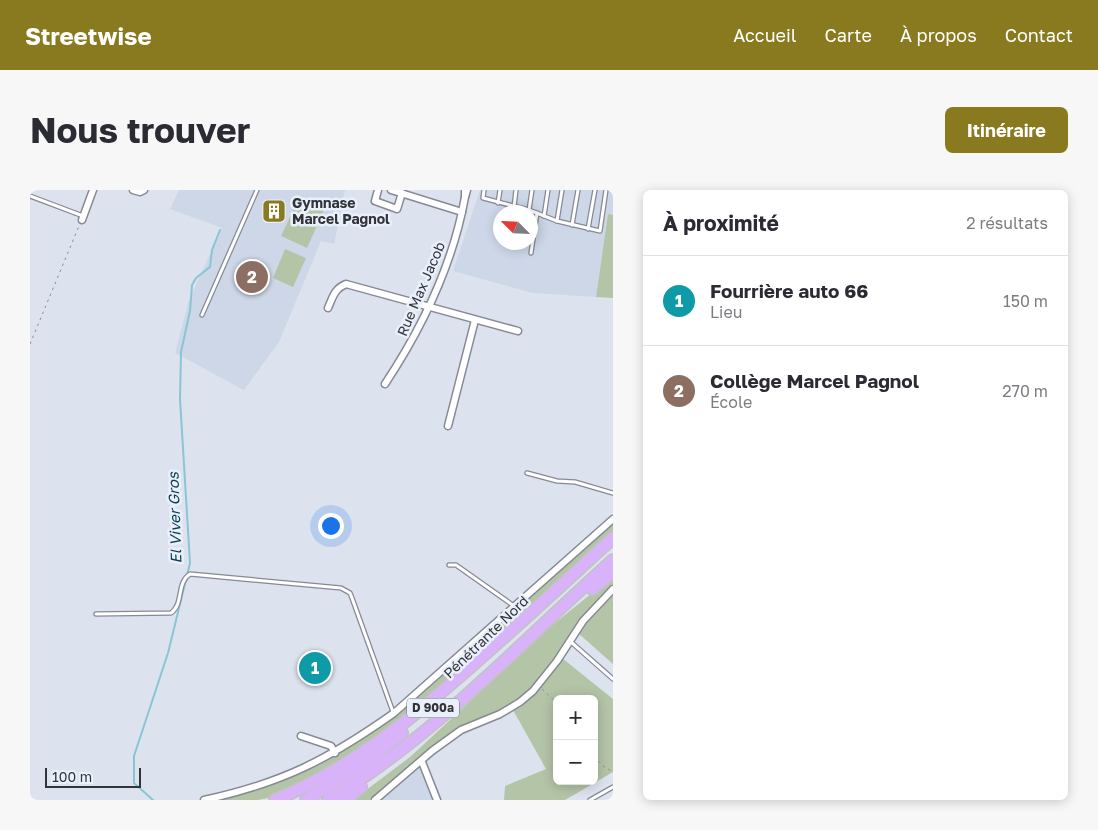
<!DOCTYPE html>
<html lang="fr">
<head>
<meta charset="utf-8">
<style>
  body { margin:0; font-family:"Golos Text",sans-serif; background:#f7f7f7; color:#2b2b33 }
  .controls { position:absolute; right:15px; bottom:15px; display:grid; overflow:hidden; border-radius:8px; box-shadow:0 2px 12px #0003 }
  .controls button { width:45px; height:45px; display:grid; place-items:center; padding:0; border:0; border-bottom:1px solid #e1e1e2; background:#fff; color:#2b2b33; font:25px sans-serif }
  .compass { position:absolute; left:463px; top:15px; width:45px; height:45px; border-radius:50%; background:#fff; box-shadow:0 2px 12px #0003; rotate:294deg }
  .scale { position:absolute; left:15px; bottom:12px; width:96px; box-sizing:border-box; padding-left:5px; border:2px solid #313438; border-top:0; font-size:14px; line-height:18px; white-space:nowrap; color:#313438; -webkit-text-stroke:4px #eaf0fb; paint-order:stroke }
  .you { position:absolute; left:300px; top:335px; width:18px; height:18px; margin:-12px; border:4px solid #fff; border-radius:50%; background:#1a73e8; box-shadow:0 0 0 8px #1a73e833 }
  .badge { display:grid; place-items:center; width:32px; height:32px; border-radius:50%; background:#897a20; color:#fff; font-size:16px; font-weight:700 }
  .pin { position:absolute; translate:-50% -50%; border:2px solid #fff; box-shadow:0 1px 5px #0006 }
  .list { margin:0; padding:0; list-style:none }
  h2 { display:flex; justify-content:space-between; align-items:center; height:65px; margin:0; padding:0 20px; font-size:21px }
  h2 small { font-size:16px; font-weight:400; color:#7c7c81 }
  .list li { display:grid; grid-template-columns:32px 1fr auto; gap:15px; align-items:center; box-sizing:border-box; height:90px; padding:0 20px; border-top:1px solid #e1e1e2 }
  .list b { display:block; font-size:19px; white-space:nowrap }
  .list p { margin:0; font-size:16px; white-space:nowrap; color:#7c7c81 }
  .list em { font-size:16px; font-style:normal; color:#7c7c81 }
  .map { position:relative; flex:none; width:583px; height:610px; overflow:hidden; border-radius:8px }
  header { display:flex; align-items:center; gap:30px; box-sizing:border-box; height:70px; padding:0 25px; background:#897a20; color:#fff }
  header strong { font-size:24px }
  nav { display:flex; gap:28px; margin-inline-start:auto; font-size:18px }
  .intro { display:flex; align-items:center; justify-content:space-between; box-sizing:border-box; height:120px; padding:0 30px }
  h1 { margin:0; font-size:35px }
  .button { padding:12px 22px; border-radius:8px; background:#897a20; color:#fff; font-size:18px; font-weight:700 }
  main { display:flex; gap:30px; padding:0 30px }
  aside { flex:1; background:#fff; border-radius:8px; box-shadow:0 2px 12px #0003 }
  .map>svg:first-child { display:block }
  .built { fill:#cdd7e8; fill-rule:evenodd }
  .green { fill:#b4c4a7; fill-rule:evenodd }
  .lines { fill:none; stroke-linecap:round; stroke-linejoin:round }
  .stream { stroke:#89c5d4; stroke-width:2 }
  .lane-casing { stroke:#858a94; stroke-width:5.5 }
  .street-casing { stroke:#858a94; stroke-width:9 }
  .highway-casing { stroke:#c1c2c3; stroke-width:14 }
  .path { stroke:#8b8f97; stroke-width:1; stroke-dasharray:2.5 4; stroke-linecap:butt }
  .lane { stroke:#fff; stroke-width:3 }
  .street { stroke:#fff; stroke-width:6 }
  .highway { stroke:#d9b3fa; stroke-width:11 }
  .labels { text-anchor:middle; stroke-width:5; stroke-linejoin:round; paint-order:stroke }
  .shield { fill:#eaf0fb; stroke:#686c72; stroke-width:1 }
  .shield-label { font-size:12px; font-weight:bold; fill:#313438 }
  .poi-label { font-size:14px; font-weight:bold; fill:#313438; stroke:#eaf0fb; text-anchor:start }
  .street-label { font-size:14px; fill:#313438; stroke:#eaf0fb }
  .water-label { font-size:15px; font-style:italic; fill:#063f4b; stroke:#eaf0fb }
</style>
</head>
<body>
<header>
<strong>Streetwise</strong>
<nav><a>Accueil</a><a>Carte</a><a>À propos</a><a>Contact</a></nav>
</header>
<div class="intro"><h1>Nous trouver</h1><a class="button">Itinéraire</a></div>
<main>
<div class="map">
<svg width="583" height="610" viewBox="0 0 583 610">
  <rect width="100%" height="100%" fill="#dde3ee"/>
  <!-- built -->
  <g class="built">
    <path d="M149 0H315L304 54 291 51 249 152 214 200 145 163 159 110 192 38 140 19Z"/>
    <path d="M450 0H583V25H578L566 107 503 103 423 81ZM470 22H500V52H470Z"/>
    <path d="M389 578 404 610H349Z"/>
  </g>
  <!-- green -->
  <g class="green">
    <path d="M270 6 295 18 277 58 251 46Z"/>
    <path d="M578 24 583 25V108L566 107Z"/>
    <path d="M255 59 276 68 263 97 243 88Z"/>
    <path d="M583 334V342L383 522 322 564 269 595 238 608 228 610H193C310 582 375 520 461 442 501 405 542 370 583 334Z"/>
    <path d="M583 386V395L551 430 525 469 501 499 489 510 469 521 429 538 340 610H323L380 567 520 437Z"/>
    <path d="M583 403V474L548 443Z"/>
    <path d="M532 468 583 509V582L535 610H474L475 596 516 579 483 520ZM527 509H564V591H527Z"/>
  </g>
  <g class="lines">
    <!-- stream -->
    <path class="stream" d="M123 610 104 593V566L138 463 160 373 150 209 151 162 160 121 162 95 166 88 180 77 182 60 190 40"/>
    <!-- lane casing -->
    <g class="lane-casing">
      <g id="lane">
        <path d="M454 0 453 8 499 20 527 31 570 41 576 0"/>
        <path d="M0 6 53 26"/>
        <path d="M468 13 470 0"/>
        <path d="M484 17 486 0"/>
        <path d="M499 20 502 0"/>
        <path d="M514 26 518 0"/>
        <path d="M527 31 532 0"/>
        <path d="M542 35 548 0"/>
        <path d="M558 39 565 0"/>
        <path d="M501 63 507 23"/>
        <path d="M172 125 227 0"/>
        <path d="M497 283 527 291 545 292 583 303"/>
        <path d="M419 375H426L484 416"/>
        <path d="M66 424 141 423C154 414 146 393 160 384L311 398 320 403 322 408 363 522"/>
        <path d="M541 452 583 489"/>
        <path d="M560 610 583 597"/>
      </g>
    </g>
    <!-- street casing -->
    <g class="street-casing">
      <g id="street">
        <path d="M103 0 110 2 114 0"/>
        <path d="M348 0 345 11 367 19 372 3"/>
        <path d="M361 0 432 22"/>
        <path d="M435 0V7L437 0"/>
        <path d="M52 30 63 0"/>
        <path d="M298 118C303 107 304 99 316 94L488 141"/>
        <path d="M355 194C392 138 423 74 435 7"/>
        <path d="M418 236 445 130"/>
        <path d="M271 546 301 556 305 563"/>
        <path d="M392 572 407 610"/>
        <path d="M174 610C253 593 299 569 364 523L583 329"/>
        <path d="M345 610 402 561 431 540 470 524 490 512 503 501 527 471 553 431 583 399"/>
      </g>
    </g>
    <!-- highway casing -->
    <g class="highway-casing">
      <g id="highway">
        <path d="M562 399 583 382"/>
        <path d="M245 610C321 579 384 527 445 473 492 432 537 390 583 348"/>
        <path d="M276 610 334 574 372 543"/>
        <path d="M298 610C405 546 491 452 583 370"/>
        <path d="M315 610 331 597"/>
      </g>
    </g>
    <!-- path -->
    <g class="path">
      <path d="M0 154 49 36"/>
      <path d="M512 499 527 513"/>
      <path d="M564 566 573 576 583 582"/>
    </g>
    <!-- lane -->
    <use href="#lane" class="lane"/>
    <!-- street -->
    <use href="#street" class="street"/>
    <!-- highway -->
    <use href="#highway" class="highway"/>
  </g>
  <!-- icons -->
  <defs>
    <g id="building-square" transform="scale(1.25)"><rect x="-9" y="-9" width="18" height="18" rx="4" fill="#897a20" stroke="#eaf0fb"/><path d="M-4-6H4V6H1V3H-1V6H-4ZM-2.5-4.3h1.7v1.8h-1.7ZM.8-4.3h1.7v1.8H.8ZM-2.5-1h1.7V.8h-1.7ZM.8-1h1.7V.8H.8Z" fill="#fff"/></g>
  </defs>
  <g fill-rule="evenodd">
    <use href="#building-square" x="244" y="21"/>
  </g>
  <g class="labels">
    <!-- shield labels -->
    <rect class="shield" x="377" y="508.5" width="52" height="19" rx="4"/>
    <g class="shield-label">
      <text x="403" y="522">D 900a</text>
    </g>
    <!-- poi labels -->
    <g class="poi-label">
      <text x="262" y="18">Gymnase<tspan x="262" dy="16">Marcel Pagnol</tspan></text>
    </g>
    <!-- street labels -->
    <g class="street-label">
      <text transform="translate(391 99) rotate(-67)" y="5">Rue Max Jacob</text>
      <text transform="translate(456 447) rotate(-44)" y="5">Pénétrante Nord</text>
    </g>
    <!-- water labels -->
    <g class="water-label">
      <text transform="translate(145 328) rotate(-92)" y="5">El Viver Gros</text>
    </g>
  </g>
</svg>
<div class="controls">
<button>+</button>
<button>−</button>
</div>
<svg class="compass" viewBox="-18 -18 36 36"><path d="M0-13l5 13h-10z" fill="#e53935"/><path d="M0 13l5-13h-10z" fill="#7c7c81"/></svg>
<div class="scale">100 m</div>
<div class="you"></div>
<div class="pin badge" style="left:285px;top:478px;background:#0f9aa8">1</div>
<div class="pin badge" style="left:222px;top:87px;background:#8d6e63">2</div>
</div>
<aside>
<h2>À proximité<small>2 résultats</small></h2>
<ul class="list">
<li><span class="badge" style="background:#0f9aa8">1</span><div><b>Fourrière auto 66</b><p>Lieu</p></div><em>150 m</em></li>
<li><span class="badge" style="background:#8d6e63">2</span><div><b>Collège Marcel Pagnol</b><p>École</p></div><em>270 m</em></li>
</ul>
</aside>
</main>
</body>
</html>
